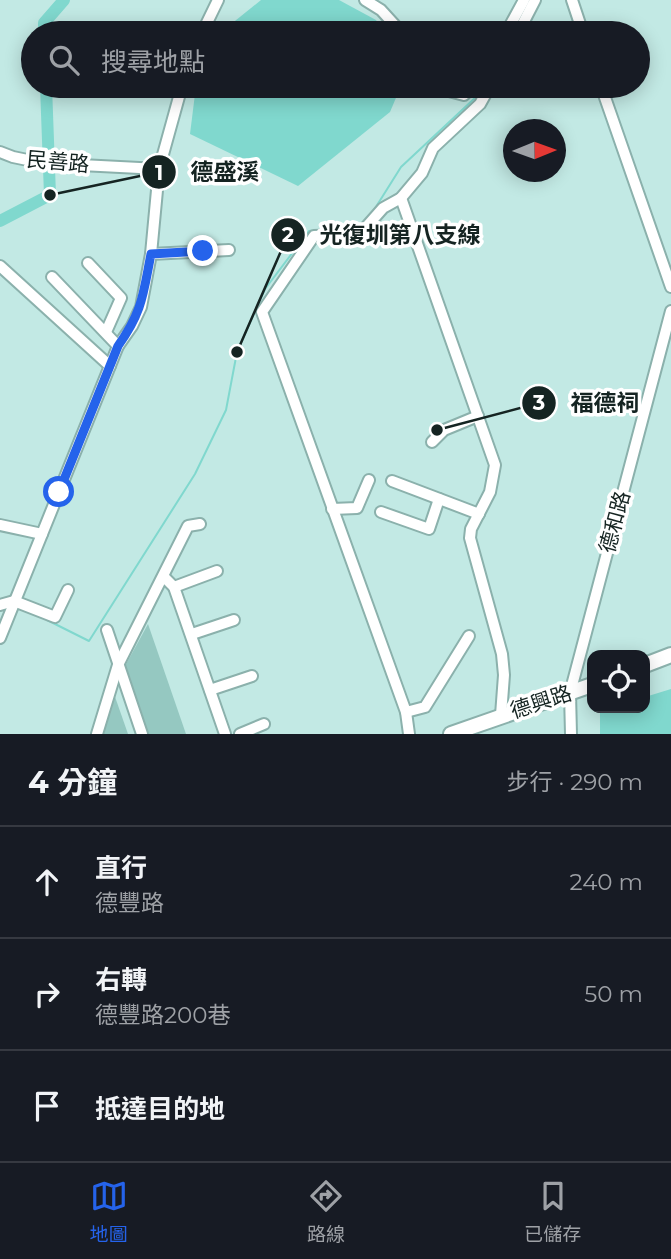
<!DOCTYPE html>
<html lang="zh-TW">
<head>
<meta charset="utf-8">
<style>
  body { margin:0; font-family:Montserrat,"Noto Sans TC",sans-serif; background:#242831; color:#f1f3f6 }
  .controls { position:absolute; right:21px; bottom:21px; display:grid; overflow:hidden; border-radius:14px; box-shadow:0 4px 18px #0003 }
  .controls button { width:63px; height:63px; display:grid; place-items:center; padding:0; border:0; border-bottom:2px solid #363941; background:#171b24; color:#f1f3f6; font:35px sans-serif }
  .compass { position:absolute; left:503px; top:119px; width:63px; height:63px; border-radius:50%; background:#171b24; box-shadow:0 4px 18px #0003; rotate:89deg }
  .stop { position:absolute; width:21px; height:21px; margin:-16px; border:5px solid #2563eb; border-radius:50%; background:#fff }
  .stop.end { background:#2563eb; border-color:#fff; box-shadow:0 2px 7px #0008 }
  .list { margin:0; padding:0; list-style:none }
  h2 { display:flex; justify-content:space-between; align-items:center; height:91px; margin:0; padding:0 28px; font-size:30px }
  h2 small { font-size:23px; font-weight:400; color:#9ea1a6 }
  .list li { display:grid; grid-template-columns:46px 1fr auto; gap:21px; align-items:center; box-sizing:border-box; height:112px; padding:0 28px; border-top:2px solid #363941 }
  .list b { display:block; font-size:26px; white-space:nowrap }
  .list p { margin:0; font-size:23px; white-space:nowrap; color:#9ea1a6 }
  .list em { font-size:23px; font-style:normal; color:#9ea1a6 }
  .icon { flex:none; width:38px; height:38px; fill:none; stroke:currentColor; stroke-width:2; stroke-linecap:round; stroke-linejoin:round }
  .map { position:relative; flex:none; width:671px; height:734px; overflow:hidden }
  .search { position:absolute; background:#171b24; box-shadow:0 4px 18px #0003; left:21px; right:21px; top:21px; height:77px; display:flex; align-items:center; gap:18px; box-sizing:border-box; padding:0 24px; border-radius:38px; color:#9ea1a6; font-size:26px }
  .sheet { height:427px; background:#171b24 }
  nav { display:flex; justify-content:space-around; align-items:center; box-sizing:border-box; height:98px; border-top:2px solid #363941; background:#171b24; font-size:19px; color:#9ea1a6 }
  nav a { display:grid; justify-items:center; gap:4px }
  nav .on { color:#2563eb }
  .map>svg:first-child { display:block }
  .green { fill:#95c8c1 }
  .water { fill:#80d8ce }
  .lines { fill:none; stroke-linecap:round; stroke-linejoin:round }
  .stream { stroke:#80d8ce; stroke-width:2 }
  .river { stroke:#80d8ce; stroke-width:12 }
  .minor-casing { stroke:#8bb1ac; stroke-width:14 }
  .major-casing { stroke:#8bb1ac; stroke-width:18 }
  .minor { stroke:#fff; stroke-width:10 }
  .major { stroke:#fff; stroke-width:14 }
  .route { stroke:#2563eb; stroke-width:9 }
  .labels { text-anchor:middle; stroke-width:7; stroke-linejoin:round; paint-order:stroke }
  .street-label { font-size:21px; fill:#152422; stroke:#fff }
  .leader { fill:none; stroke:#152422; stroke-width:2.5 }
  .callout-dot { fill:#152422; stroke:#fff; stroke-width:2.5 }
  .mark-label { font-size:21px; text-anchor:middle; font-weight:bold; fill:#fff }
  .callout-label { font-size:23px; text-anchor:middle; font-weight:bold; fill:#152422; stroke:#fff; stroke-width:7; stroke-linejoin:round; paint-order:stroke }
</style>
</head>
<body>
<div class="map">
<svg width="671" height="734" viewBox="0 0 671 734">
  <rect width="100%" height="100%" fill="#c2e9e4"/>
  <!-- green -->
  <g class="green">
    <path d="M148 624 186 734H146L124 668Z"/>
    <path d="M113 691 128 734H100Z"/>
  </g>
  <!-- water -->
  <g class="water">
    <path d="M261 0H339L376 20 386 33H220Z"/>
    <path d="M199 86H401L390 112 298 186 190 134 195 94Z"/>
    <path d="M671 689V734H600V710L609 708H645V697Z"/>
  </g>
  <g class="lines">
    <!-- stream -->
    <g class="stream">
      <path d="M374 210 401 167 476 97 483 86"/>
      <path d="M47 620 89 641 195 474 226 410 237 352 265 289 309 231 360 226"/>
    </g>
    <!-- river -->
    <g class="river">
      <path d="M44 33V23L64 0"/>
      <path d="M0 221 50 195 46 86"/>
    </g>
    <!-- minor casing -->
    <g class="minor-casing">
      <g id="minor">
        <path d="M365 0 381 10 402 33"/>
        <path d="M572 0 583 33"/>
        <path d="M202 33 218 0"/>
        <path d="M506 33 524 0"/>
        <path d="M518 33 535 0"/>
        <path d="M430 86 464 95 472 86"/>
        <path d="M601 86 671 287"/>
        <path d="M0 152 13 157 42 163 159 169"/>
        <path d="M401 198 495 465 490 492 471 529 470 538 502 654 504 675 501 715"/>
        <path d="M151 254 229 250"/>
        <path d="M88 263 121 298 106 332"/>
        <path d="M0 266 110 366"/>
        <path d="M52 277 118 346"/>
        <path d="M432 442 444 430 478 416"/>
        <path d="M392 481 479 514"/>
        <path d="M332 509 357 508 369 480"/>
        <path d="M381 512 429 529 439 499"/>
        <path d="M0 525 42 534"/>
        <path d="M164 577 174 587 225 734"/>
        <path d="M174 587 217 571"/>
        <path d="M0 605 14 601 55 617 68 590"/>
        <path d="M107 630 142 734"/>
        <path d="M192 634 234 620"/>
        <path d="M0 638 118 346 132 326 141 307 151 254 159 169 182 86"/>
        <path d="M210 690 252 676"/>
        <path d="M406 712 425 707 469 636"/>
        <path d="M97 734 118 665 188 526 200 524"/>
        <path d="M240 734 264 724"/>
        <path d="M409 734 406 712 262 312 314 236 360 234 383 208 401 198 422 173 433 148 480 104 490 86"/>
        <path d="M571 734 570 693 671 311"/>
      </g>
    </g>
    <!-- major casing -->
    <g class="major-casing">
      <g id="major">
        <path d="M645 665 671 655"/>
        <path d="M451 734 592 685"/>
      </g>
    </g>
    <!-- minor -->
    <use href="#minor" class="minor"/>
    <!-- major -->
    <use href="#major" class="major"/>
  </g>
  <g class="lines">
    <!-- route -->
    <path class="route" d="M59 492 118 346C143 311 143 294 151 254L203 251"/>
  </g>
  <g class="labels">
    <!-- street labels -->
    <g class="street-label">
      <text transform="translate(58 162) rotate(5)" y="7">民善路</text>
      <text transform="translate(615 522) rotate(-75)" y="7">德和路</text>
      <text transform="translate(541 702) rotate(-18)" y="7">德興路</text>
    </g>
  </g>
  <!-- callouts -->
  <path class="leader" d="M50 195L159 172M237 352L288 235M437 430L539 403"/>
  <g class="callout-dot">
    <circle cx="50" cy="195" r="7"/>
    <circle cx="237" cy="352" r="7"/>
    <circle cx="437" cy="430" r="7"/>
    <circle cx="159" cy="172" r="18"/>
    <circle cx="288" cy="235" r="18"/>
    <circle cx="539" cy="403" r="18"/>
  </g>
  <g class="mark-label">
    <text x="159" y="180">1</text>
    <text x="288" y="242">2</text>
    <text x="539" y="410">3</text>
  </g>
  <g class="callout-label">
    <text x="225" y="180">德盛溪</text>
    <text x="400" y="243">光復圳第八支線</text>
    <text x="605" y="411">福德祠</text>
  </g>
</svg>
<div class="controls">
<button><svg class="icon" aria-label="locate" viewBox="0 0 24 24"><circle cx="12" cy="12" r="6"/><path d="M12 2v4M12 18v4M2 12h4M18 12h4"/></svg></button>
</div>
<svg class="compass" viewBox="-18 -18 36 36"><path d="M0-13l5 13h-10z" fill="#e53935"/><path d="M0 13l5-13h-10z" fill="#9ea1a6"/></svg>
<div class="stop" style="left:59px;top:492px"></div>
<div class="stop end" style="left:203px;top:251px"></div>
<div class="search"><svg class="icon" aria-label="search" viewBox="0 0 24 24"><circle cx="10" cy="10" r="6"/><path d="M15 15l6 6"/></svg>搜尋地點</div>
</div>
<section class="sheet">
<h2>4 分鐘<small>步行 · 290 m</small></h2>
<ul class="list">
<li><svg class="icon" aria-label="ahead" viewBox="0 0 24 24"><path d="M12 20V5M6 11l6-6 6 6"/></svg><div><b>直行</b><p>德豐路</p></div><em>240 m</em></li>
<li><svg class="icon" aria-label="right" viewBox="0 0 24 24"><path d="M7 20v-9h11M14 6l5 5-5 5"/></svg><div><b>右轉</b><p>德豐路200巷</p></div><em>50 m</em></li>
<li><svg class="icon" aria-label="arrive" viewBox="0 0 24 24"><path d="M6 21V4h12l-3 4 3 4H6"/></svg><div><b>抵達目的地</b></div></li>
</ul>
</section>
<nav>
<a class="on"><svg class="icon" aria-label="map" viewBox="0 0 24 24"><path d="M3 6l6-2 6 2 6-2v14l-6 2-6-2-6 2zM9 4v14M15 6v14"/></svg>地圖</a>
<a><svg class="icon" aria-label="directions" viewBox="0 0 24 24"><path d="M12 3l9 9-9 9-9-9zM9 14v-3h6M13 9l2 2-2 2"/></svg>路線</a>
<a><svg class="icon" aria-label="saved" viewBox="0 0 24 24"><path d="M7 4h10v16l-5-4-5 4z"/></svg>已儲存</a>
</nav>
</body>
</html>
